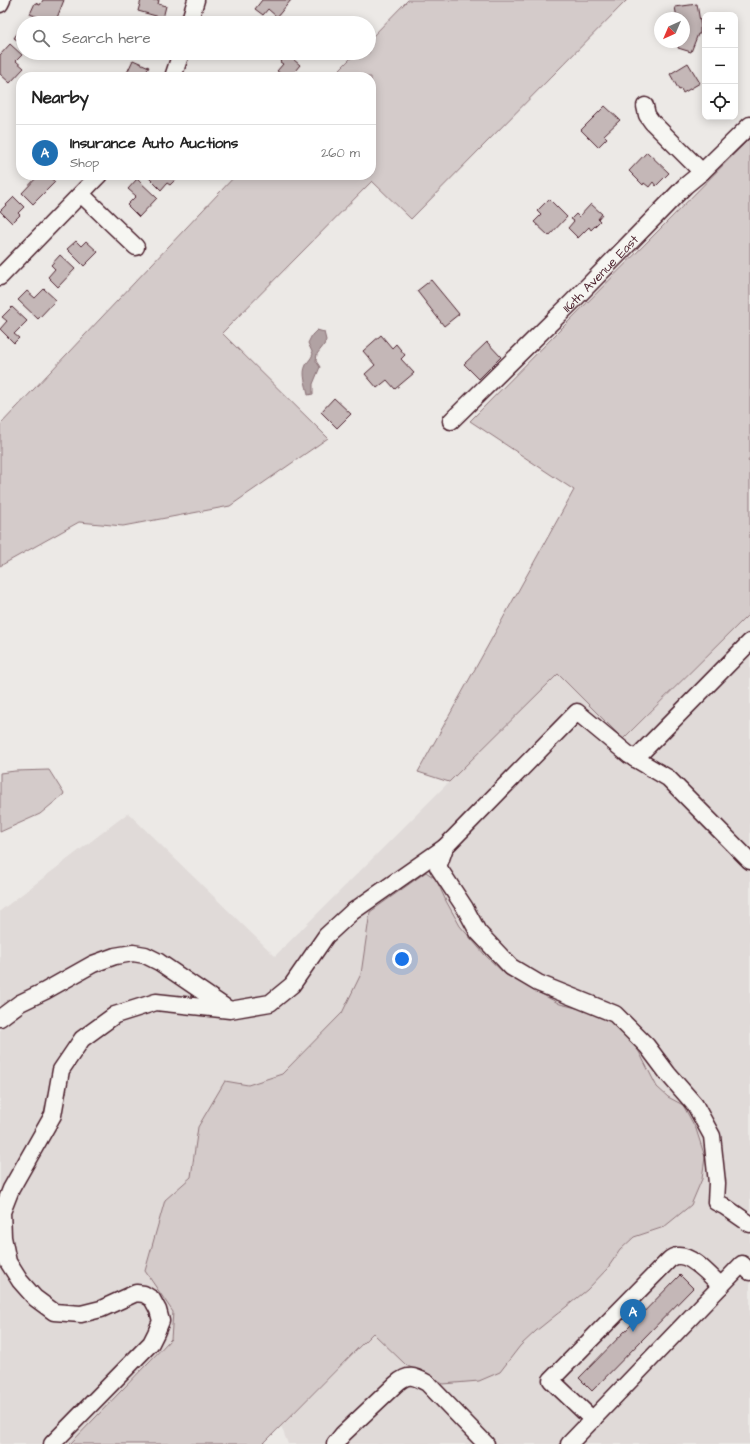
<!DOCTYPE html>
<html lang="en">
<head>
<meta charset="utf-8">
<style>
  body { margin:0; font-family:"Architects Daughter",sans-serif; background:#f6f6f6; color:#222 }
  .controls { position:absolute; right:12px; top:12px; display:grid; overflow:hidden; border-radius:8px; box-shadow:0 2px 10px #0003 }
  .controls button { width:36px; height:36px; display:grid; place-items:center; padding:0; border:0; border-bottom:1px solid #e0e0e0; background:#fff; color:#222; font:20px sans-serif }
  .compass { position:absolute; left:654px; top:12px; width:36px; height:36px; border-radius:50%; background:#fff; box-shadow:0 2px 10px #0003; rotate:224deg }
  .you { position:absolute; left:402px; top:959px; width:14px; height:14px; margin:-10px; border:3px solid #fff; border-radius:50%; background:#1a73e8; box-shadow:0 0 0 6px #1a73e833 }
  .badge { display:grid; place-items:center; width:26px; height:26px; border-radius:50%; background:#1f6fb2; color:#fff; font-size:13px; font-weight:700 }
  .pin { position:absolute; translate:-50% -33px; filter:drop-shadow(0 1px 2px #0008) }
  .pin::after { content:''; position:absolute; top:21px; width:14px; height:12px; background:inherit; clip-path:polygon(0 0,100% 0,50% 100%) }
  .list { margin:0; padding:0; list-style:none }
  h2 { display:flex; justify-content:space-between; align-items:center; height:52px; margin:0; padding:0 16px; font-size:17px }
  h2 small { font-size:13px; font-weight:400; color:#767676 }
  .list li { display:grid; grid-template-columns:26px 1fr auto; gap:12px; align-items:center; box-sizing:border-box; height:56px; padding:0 16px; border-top:1px solid #e0e0e0 }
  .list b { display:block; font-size:15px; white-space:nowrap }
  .list p { margin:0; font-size:13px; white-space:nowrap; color:#767676 }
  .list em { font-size:13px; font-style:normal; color:#767676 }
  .icon { flex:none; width:22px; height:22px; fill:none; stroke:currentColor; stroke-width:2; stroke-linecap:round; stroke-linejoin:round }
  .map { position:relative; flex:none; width:750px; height:1444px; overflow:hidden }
  .search { position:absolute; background:#fff; box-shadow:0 2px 10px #0003; left:16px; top:16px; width:360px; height:44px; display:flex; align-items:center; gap:10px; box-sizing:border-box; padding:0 14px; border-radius:22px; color:#767676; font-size:15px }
  .panel { position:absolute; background:#fff; box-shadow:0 2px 10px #0003; left:16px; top:72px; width:360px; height:108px; border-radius:16px }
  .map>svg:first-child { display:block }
  .built { fill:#e0dad8 }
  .green { fill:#d4cbca; stroke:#8f757a }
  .water { fill:#b1a2a3; stroke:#886e73 }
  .building { fill:#c4b7b7; stroke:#4a1f2b }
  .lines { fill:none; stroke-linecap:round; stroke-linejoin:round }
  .minor-casing { stroke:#4a1f2b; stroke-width:19 }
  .minor { stroke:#f6f6f2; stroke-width:16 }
  .labels { text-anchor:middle; stroke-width:3.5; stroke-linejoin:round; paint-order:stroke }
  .street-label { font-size:13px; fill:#4a1f2b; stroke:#f6f6f2 }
</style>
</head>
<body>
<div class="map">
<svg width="750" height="1444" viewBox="0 0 750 1444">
  <rect width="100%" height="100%" fill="#ece9e6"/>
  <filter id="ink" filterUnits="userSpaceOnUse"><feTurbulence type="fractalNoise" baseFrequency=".025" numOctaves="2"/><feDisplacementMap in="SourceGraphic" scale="8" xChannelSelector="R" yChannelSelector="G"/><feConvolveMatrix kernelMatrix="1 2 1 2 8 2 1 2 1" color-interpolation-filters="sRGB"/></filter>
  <g filter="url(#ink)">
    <!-- built -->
    <path class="built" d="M750 612V1444H288L281 1426 582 1124 187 1322 70 1444H0V911L128 813 275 956 558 673 624 739Z"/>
    <!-- green -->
    <g class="green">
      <path d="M408 0H627L411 219 372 181 222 333 328 438 230 506 123 526 79 522 0 566V425L236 175H371V77H332L356 53H369V40Z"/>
      <path d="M750 138V458L748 461 750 463V613L623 739 558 674 449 782 418 772 574 490 470 421Z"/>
      <path d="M49 770 64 794 40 814 0 832V773L15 771Z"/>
      <path d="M426 872 436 879 446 901 460 926 485 955 506 975 560 1004 597 1013 619 1025 633 1040 657 1087 668 1097 683 1105 696 1129 705 1157 702 1179 691 1205 664 1227 634 1237 620 1250 607 1269 587 1290 536 1331 520 1346 500 1372 479 1381 443 1384 406 1365 373 1333 263 1444H70L171 1339 173 1312 145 1271 165 1200 191 1177 198 1127 225 1081 248 1085 282 1074 342 1013 361 974 370 912Z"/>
    </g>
    <!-- water -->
    <path class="water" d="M317 330 324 332 326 340 324 345 317 354 316 361 320 367 313 384V394L308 395C307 386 301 374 306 365 308 361 311 359 313 354L308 343 312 335Z"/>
    <!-- building -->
    <g class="building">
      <path d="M43 0H64L55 23 30 14 35 3 40 5Z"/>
      <path d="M141 0H159L158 4 166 6 163 18 138 11Z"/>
      <path d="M262 0H291L277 17 268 9 263 15 255 9Z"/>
      <path d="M697 4 701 27 700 28V34H698L691 52 678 48 680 42H684V18H677L675 7Z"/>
      <path d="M146 18 158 23H144Z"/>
      <path d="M23 25V44L14 38Z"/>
      <path d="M10 44 22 55 16 61 24 68 10 83 0 74V55Z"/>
      <path d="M287 54 300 65 290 77H285L277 71 283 64 280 62Z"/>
      <path d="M133 60 149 67 144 76 125 77Z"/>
      <path d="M688 63 700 83 683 93 681 89 679 90 670 74Z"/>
      <path d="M605 106 620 120 604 135 607 138 598 147 581 130Z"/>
      <path d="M647 152 669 173 656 186 653 182 649 187 644 183 643 185 629 171Z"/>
      <path d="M39 175H47L55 182 33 204 22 193Z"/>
      <path d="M146 175H172L176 179 170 185 167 183 161 190Z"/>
      <path d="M137 179 157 198 139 217 127 205 136 196 128 189Z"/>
      <path d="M14 197 24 207 18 213 20 215 12 223 0 211Z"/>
      <path d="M549 199 567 217 549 236 534 222 541 215 537 211Z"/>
      <path d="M591 204 602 214 598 219 600 221 591 230 589 227 578 238 568 228 574 221 571 219 576 214 579 217Z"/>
      <path d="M76 241 81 246 86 241 98 252 84 266 67 249Z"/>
      <path d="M60 255 75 269 58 287 48 277 55 269 51 265Z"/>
      <path d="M431 280 459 314 444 326 417 291Z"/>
      <path d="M44 289 56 300 38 319 18 300 27 291 35 298Z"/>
      <path d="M12 307 27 321 14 334 19 338 14 343 0 329 7 321 2 317Z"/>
      <path d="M381 335 392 348 396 344 405 355 401 359 414 373 395 389 387 380 377 388 365 374 375 365 363 351Z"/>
      <path d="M487 342 501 357 479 379 464 364Z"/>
      <path d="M334 398 351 414 337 428 321 412Z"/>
      <path d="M680 1275 693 1288 592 1391 579 1378Z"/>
    </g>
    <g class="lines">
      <!-- minor casing -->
      <g class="minor-casing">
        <g id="minor">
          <path d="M0 4 2 0"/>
          <path d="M189 23 196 0"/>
          <path d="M173 77 181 53"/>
          <path d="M645 106 647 115 652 122 702 172"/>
          <path d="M81 194 136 247"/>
          <path d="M0 277 99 175"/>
          <path id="s1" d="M451 421 572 302 685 186 702 172 750 125"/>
          <path d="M635 759 750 642"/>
          <path d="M750 861 668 778 629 755 577 712 445 847 438 867 465 908 478 932 511 967 538 983 615 1014 647 1046 668 1074 695 1105 712 1136 717 1183 716 1202 724 1206 750 1224"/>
          <path d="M0 1018 20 1003 45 991 93 964 115 956 133 953 145 955 159 962 228 1009"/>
          <path d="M593 1420 551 1380 669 1260C671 1258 675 1256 677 1256 692 1254 711 1277 721 1286"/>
          <path d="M52 1444 151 1343 156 1333 161 1321 158 1310 152 1299 144 1294 136 1293 101 1309 81 1314 54 1312 35 1298 20 1281 8 1262 3 1237 2 1212 11 1189 53 1115 61 1070 82 1039 115 1015 156 1002 230 1010 270 1003 292 985 326 936 352 912 445 847"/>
          <path d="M335 1444 343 1434 396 1384C408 1373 414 1376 427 1383L486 1444"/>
          <path d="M569 1444 742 1264 750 1272"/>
        </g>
      </g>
      <!-- minor -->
      <use href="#minor" class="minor"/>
    </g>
  </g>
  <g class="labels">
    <!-- street labels -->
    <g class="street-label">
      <text dy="5" stroke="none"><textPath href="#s1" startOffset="210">116th Avenue East</textPath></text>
    </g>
  </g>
</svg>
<div class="controls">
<button>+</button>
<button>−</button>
<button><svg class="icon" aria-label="locate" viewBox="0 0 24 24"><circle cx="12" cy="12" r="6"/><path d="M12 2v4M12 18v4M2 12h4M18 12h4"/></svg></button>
</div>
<svg class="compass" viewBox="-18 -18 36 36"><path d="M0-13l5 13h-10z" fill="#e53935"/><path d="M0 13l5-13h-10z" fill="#767676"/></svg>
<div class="you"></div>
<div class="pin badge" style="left:633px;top:1332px">A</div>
<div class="search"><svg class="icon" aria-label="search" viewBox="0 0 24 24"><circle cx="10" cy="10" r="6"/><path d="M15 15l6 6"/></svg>Search here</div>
<section class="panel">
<h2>Nearby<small></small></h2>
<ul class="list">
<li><span class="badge">A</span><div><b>Insurance Auto Auctions</b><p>Shop</p></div><em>260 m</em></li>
</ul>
</section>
</div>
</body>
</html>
